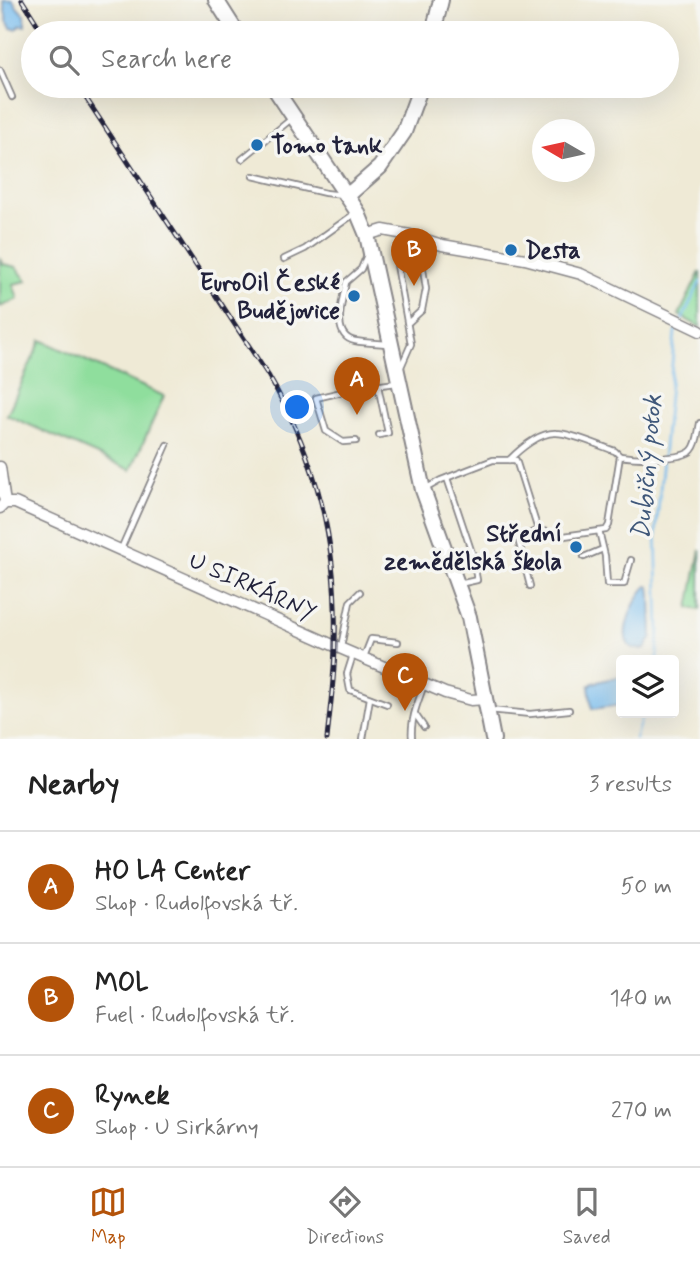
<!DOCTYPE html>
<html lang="en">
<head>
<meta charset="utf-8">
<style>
  body { margin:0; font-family:Mynerve,sans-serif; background:#f6f6f6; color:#222 }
  .controls { position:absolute; right:21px; bottom:21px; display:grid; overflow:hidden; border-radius:7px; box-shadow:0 7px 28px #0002 }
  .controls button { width:63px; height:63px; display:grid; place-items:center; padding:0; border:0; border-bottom:2px solid #e0e0e0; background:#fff; color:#222; font:35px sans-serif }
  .compass { position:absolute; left:532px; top:119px; width:63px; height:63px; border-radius:50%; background:#fff; box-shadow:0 7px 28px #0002; rotate:279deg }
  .you { position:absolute; left:298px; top:408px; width:24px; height:24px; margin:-18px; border:5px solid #fff; border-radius:50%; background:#1a73e8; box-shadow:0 0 0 10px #1a73e833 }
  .badge { display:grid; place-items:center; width:46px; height:46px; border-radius:50%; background:#b45309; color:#fff; font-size:23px; font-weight:700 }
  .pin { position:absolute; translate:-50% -58px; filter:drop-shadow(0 2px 4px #0008) }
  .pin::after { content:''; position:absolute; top:37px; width:24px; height:21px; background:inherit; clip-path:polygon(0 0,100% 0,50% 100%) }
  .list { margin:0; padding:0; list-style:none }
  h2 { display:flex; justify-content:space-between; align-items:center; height:91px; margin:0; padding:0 28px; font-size:30px }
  h2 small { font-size:23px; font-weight:400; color:#767676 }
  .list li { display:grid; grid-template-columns:46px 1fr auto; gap:21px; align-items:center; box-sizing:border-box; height:112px; padding:0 28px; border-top:2px solid #e0e0e0 }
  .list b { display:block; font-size:26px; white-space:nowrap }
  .list p { margin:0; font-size:23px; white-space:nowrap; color:#767676 }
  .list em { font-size:23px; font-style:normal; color:#767676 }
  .icon { flex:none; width:38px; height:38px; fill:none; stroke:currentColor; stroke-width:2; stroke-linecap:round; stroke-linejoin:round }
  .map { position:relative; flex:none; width:700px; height:739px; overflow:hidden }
  .search { position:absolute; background:#fff; box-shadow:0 7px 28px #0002; left:21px; right:21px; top:21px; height:77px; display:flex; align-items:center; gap:18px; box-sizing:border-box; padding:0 24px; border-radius:38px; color:#767676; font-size:26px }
  .sheet { height:427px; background:#fff }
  nav { display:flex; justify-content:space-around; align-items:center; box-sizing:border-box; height:98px; border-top:2px solid #e0e0e0; background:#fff; font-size:19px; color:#767676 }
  nav a { display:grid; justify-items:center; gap:4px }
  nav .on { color:#b45309 }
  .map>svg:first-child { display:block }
  .green { fill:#8fde9d; stroke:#58806c; stroke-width:2 }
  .water { fill:#77bcee; stroke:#4c6f94; stroke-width:2 }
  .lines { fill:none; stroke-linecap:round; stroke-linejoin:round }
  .stream { stroke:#77bcee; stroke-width:2.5 }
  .lane-casing { stroke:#888688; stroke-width:8 }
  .street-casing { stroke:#888688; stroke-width:13 }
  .secondary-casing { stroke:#888688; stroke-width:18 }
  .lane { stroke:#fff; stroke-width:4.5 }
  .street { stroke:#fff; stroke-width:10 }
  .secondary { stroke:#fff; stroke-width:14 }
  .rail-casing { stroke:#22223b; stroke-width:5 }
  .rail { stroke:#f6f6f2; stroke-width:2.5; stroke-dasharray:8; stroke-linecap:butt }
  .poi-dot { fill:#1f6fb2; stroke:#f6f6f2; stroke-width:2.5 }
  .labels { text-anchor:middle; stroke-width:7; stroke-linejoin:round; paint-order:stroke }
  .poi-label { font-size:24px; font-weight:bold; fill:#22223b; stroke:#f6f6f2; text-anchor:start }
  .street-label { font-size:24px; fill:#22223b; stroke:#f6f6f2 }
  .water-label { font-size:26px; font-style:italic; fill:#40587a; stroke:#f6f6f2 }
</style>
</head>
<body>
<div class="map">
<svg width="700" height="739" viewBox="0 0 700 739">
  <rect width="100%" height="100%" fill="#f6f6f2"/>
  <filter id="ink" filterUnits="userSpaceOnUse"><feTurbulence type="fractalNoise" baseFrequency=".0143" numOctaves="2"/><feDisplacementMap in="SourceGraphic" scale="14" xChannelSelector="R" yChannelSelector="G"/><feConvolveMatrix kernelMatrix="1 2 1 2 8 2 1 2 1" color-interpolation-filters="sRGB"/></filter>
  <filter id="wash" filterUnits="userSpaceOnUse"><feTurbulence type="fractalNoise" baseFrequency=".00686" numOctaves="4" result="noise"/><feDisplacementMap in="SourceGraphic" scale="28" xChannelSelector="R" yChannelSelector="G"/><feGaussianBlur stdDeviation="1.57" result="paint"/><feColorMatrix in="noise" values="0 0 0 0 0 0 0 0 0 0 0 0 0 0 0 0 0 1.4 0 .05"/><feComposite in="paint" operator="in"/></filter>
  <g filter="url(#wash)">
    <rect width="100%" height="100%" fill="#efead6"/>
    <!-- green -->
    <g class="green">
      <path d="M0 259 3 264 16 267 27 281 13 284 18 299 0 307Z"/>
      <path d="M700 272V327L679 315Z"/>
      <path d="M41 340 164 396 131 470 7 415Z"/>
      <path d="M700 550V610L689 608Z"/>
    </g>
    <!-- water -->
    <g class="water">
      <path d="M3 0H13L17 7 25 16V26L21 25 16 29 11 28 7 21Z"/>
      <path d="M647 586 650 587 651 594 652 637 645 649C608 655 633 598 647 586Z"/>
      <path d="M621 676V705L592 709 589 686 593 683Z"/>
    </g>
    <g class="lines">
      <!-- stream -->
      <g class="stream">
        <path d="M682 320 700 282"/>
        <path d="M657 660 659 630 656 532 675 332 679 326"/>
        <path d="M635 739 643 713"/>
      </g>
    </g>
  </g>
  <g filter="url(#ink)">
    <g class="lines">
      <!-- lane casing -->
      <g class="lane-casing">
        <g id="lane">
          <path d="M0 70 12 97"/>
          <path d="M242 159 290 120"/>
          <path d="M253 176 325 193 343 195"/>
          <path d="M405 249 418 255 422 262 426 289 422 310 409 322"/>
          <path d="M366 257 361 269 346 282C343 299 330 336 355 341 366 343 378 343 389 344"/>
          <path d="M284 259 305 249 354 214"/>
          <path d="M400 369 411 344 397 265 399 255 405 249 410 235"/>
          <path d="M378 386 388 433 379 435"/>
          <path d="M356 441 343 442 326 431 316 398 359 388 396 383"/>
          <path d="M620 456C633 458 683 461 692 450 698 443 698 432 700 423"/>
          <path d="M509 460C520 449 540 432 556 433 572 433 600 446 615 451L620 456 609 525 606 530 564 536 538 530"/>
          <path d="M447 478 472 553 477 580 459 584"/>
          <path d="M425 489 441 480 493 460H516L538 530 518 539 530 586"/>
          <path d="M599 531 605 556 607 584H624L631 560"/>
          <path d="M121 549 167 445"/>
          <path d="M584 557 603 549"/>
          <path d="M341 647 350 602 360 592"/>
          <path d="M353 655 347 674 350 690 387 704"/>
          <path d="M364 657 371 639 398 642"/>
          <path d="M489 710 530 714 569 710"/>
          <path d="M415 714 424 727"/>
          <path d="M363 739 370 698"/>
          <path d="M412 739C410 720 418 702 424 685"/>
        </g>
      </g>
      <!-- street casing -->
      <g class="street-casing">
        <g id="street">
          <path d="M367 235 383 230 410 235 442 245 525 259 581 274 700 331"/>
          <path d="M0 467 5 503"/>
          <path d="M0 508 5 503H15L335 646 445 693 471 700 486 699"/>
        </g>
      </g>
      <!-- secondary casing -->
      <g class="secondary-casing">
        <g id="secondary">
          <path d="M216 0 237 33"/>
          <path d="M433 33 441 0"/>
          <path d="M273 86 357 211 367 235 423 490 469 617 493 739"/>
          <path d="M347 196 380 167 404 132 421 86"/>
        </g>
      </g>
      <!-- lane -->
      <use href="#lane" class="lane"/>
      <!-- street -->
      <use href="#street" class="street"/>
      <!-- secondary -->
      <use href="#secondary" class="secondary"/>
      <!-- rail casing -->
      <g class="rail-casing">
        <g id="rail">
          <path d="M22 0 43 33"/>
          <path d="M78 86 268 375C318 460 338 544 335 642 335 675 330 707 327 739"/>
        </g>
      </g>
      <!-- rail -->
      <use href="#rail" class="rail"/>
    </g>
  </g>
  <!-- markers -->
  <g class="poi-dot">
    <circle cx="257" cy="145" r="7"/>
    <circle cx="511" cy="250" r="7"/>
    <circle cx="354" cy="296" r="7"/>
    <circle cx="576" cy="547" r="7"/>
  </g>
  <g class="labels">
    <!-- poi labels -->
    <g class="poi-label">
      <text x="271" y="153">Tomo tank</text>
      <text x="525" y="258">Desta</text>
      <text x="340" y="290" text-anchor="end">EuroOil České<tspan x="340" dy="28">Budějovice</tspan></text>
      <text x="562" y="541" text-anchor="end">Střední<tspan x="562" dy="28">zemědělská škola</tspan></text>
    </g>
    <!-- street labels -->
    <g class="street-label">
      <text transform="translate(253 586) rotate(24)" y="8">U SIRKÁRNY</text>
    </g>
    <!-- water labels -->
    <g class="water-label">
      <text transform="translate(646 467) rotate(-85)" y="9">Dubičný potok</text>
    </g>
  </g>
</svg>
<div class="controls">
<button><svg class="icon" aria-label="layers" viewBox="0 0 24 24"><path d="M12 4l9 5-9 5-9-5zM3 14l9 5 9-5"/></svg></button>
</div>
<svg class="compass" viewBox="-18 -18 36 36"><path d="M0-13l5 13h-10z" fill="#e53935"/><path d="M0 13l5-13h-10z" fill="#767676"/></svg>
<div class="you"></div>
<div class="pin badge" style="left:357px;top:415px">A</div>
<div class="pin badge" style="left:414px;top:286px">B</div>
<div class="pin badge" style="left:405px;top:711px">C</div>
<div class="search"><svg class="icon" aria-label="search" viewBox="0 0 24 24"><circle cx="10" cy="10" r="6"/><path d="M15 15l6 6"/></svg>Search here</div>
</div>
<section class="sheet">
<h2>Nearby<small>3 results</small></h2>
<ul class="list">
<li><span class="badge">A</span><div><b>HO LA Center</b><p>Shop · Rudolfovská tř.</p></div><em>50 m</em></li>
<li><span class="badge">B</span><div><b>MOL</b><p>Fuel · Rudolfovská tř.</p></div><em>140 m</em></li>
<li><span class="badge">C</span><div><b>Rynek</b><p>Shop · U Sirkárny</p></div><em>270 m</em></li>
</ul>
</section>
<nav>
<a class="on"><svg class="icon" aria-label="map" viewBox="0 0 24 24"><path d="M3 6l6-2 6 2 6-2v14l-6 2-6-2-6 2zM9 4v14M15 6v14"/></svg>Map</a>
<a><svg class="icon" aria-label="directions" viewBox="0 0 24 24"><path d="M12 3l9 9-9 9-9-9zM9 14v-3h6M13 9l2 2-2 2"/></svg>Directions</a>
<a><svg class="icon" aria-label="saved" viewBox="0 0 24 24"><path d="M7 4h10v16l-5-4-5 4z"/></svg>Saved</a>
</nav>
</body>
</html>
